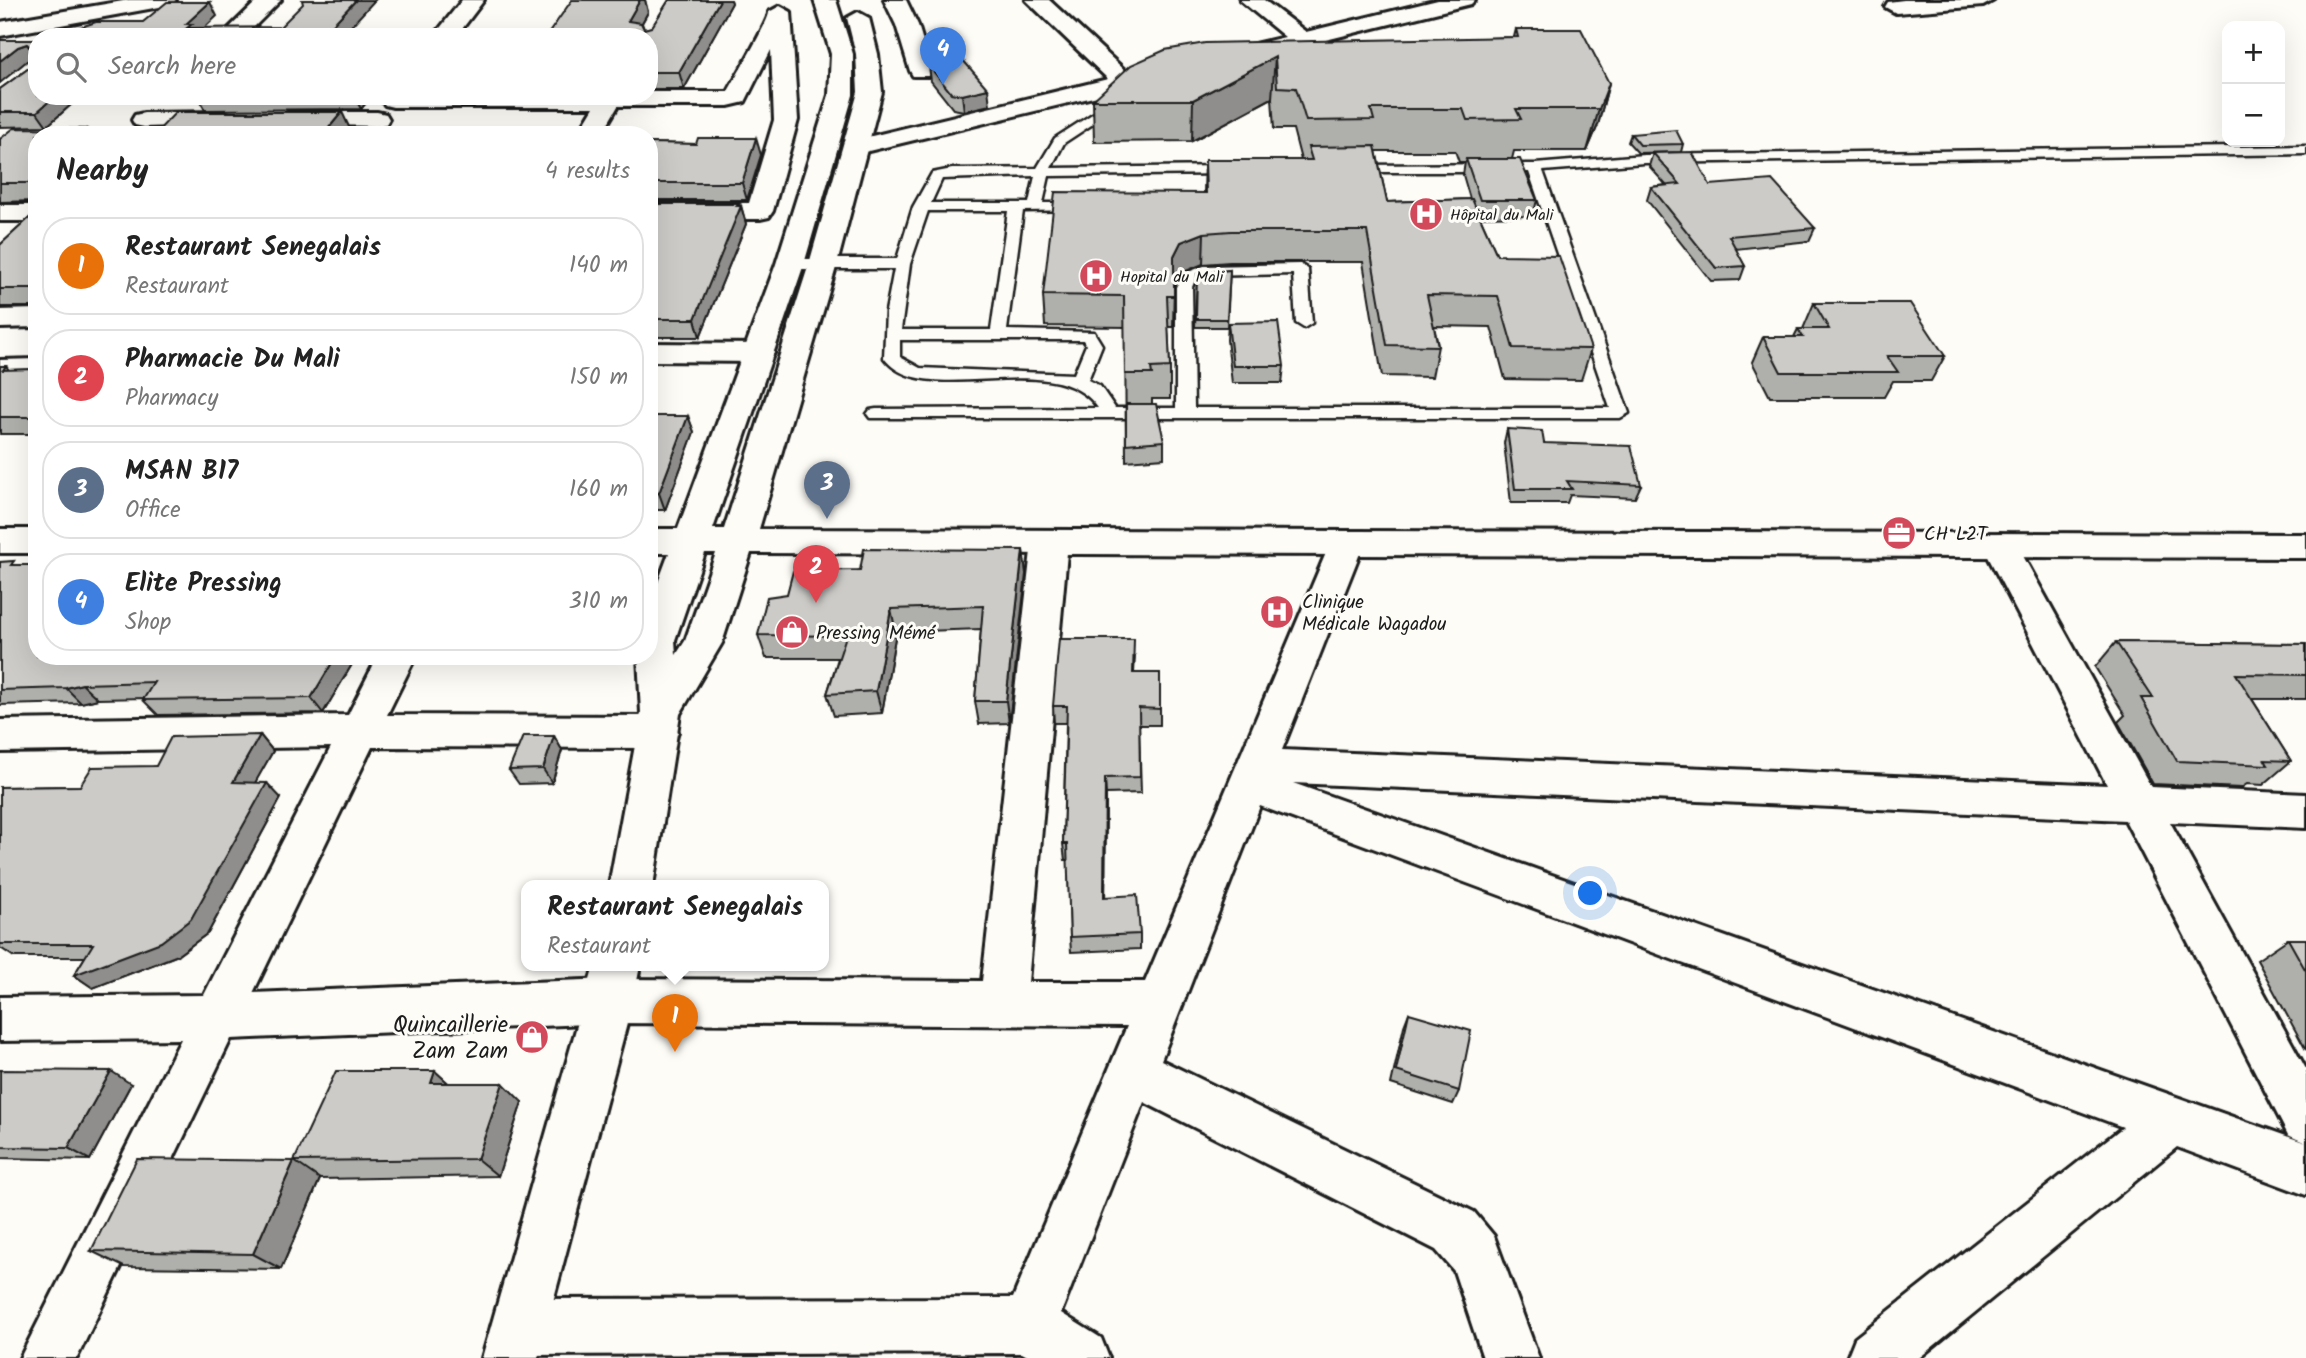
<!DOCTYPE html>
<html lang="en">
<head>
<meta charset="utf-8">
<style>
  body { margin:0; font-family:Kalam,sans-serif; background:#f2f2f2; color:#222 }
  .controls { position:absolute; right:21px; top:21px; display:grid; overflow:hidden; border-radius:14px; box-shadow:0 7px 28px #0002 }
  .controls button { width:63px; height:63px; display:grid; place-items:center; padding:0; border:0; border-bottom:2px solid #e0e0e0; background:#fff; color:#222; font:35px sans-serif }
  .you { position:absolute; left:1591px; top:894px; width:24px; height:24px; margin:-18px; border:5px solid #fff; border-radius:50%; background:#1a73e8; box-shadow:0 0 0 10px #1a73e833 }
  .badge { display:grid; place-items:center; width:46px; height:46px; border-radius:50%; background:#111827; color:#fff; font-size:23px; font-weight:700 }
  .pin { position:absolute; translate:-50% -58px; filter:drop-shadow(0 2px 4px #0008) }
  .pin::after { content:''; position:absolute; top:37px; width:24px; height:21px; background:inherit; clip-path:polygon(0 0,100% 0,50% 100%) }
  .popup { position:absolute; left:521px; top:880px; width:308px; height:91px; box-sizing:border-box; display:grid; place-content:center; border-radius:14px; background:#fff; filter:drop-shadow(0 2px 5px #0005); font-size:23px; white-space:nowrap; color:#767676 }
  .popup b { font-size:26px; color:#222 }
  .popup::after { content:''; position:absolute; left:50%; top:100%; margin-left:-14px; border:14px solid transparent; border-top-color:#fff }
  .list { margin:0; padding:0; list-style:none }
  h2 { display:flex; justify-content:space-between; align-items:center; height:91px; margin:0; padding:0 28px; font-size:30px }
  h2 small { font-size:23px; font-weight:400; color:#767676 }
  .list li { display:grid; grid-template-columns:46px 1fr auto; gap:21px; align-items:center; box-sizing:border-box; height:98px; margin:0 14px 14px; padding:0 14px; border:2px solid #e0e0e0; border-radius:28px }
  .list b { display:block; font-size:26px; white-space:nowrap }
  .list p { margin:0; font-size:23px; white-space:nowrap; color:#767676 }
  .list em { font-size:23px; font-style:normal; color:#767676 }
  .icon { flex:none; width:38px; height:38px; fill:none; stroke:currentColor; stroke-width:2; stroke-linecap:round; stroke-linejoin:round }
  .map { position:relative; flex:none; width:2306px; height:1358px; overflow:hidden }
  .search { position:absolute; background:#fff; box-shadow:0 7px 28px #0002; left:28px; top:28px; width:630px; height:77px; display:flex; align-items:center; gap:18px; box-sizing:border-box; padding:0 24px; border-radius:28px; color:#767676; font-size:26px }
  .panel { position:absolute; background:#fff; box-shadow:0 7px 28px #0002; left:28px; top:126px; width:630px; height:539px; border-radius:28px }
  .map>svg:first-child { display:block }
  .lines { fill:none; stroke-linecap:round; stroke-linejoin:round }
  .lane-casing { stroke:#1c1c1c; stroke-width:5 }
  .street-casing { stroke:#1c1c1c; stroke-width:6 }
  .secondary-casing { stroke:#1c1c1c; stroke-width:6 }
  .lane { fill:#fdfcf7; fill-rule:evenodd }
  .street { fill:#fdfcf7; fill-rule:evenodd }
  .secondary { fill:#fdfcf7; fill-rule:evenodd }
  .wall { fill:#afafac; stroke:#1c1c1c; stroke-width:2; fill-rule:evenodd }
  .shaded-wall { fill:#8f8e8c; stroke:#1c1c1c; stroke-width:2 }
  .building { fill:#cccbc8; stroke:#1c1c1c; stroke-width:2 }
  .labels { text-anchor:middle; stroke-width:6; stroke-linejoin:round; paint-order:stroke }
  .far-poi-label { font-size:16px; fill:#1c1c1c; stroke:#fdfcf7; text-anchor:start }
  .poi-label { font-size:19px; fill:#1c1c1c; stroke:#fdfcf7; text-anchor:start }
  .near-poi-label { font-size:23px; fill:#1c1c1c; stroke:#fdfcf7; text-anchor:end }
</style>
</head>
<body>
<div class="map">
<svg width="2306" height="1358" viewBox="0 0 2306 1358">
  <rect width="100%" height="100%" fill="#fdfcf7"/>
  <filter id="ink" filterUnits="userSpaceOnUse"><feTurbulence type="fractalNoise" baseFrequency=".0143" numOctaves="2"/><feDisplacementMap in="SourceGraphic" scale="14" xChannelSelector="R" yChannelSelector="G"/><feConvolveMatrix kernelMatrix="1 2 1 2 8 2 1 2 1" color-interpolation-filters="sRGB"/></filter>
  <g filter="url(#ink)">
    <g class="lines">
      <!-- lane casing -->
      <g class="lane-casing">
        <path id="lane" d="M1100 109 1107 113 1105 116 1064 143 1051 168 1230 166 1237 170 1230 174 1049 176 1043 203H1079L1084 204V210L1023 211 1007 330 1094 332 1102 345 1088 380 1100 386 1115 408H1176V287L1183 274 1204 266 1300 264 1308 269 1312 323 1304 328 1296 323 1293 274 1206 276 1195 280 1192 287 1194 408H1610L1529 172H1349V166L1354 165 1535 164 1644 155 2306 146V154L1644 163 1543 171 1629 413 1620 418H870L867 414 870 410 876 409 1098 408C1054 344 924 412 884 358L886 311 894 269H790L782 264 790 259H897L913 207 932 173 952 169 1037 168 1055 138ZM1035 176 1029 203H931L942 179ZM928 211H1008L991 330H901L910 264ZM900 340H1083L1086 345 1074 374 920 368 900 357Z"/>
      </g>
      <!-- street casing -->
      <g class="street-casing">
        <g id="street">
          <path d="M129 0H176L165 6 0 36V22Z"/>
          <path d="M258 0H281L244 37H220Z"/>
          <path d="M462 0H484L456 37H433Z"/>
          <path d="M884 0H906L918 25 932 71 929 76H913L910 71 896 25Z"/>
          <path d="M1026 0H1049L1129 74 1160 67 1168 69 1172 74 1168 79 856 154 847 152 844 147 847 142 1108 79Z"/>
          <path d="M1240 0H1264L1306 32 1438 0H1475L1471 4 1245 60 1237 58 1234 53 1237 48 1285 37Z"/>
          <path d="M1904 0H1994L1983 6 1896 13 1885 7 1888 2Z"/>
          <path d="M780 6 791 12 798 120 773 211 769 217 760 219H649V203H749L774 120 771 50 745 102 728 106H618L601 135H577L594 107H393L385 105 381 100 384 96H649V92H728C735 78 770 20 769 12Z"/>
          <path d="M221 112 230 114 233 119 230 124 144 127 135 125 132 120 135 115 144 113Z"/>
          <path d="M292 112H377L386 114 389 119 386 124 377 126 283 124 280 119 283 114Z"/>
          <rect x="0" y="205" width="37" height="16"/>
          <path d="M37 309V327L0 328V310Z"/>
          <path d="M649 343 759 344 770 347 774 353 770 359 759 362 649 361Z"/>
          <path d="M37 359V377L0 378V360Z"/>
          <rect x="0" y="529" width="37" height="24"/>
          <path d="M649 529H692L704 532 709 541 704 550 692 553H649Z"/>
          <path d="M1050 530 1062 533 1068 542 1028 982H1145L1334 534 1346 531 1358 534 1364 543 1282 750 2107 785 1982 545 1988 536 2000 533 2012 536 2151 787 2306 794V828L2170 822 2306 1069V1143L2288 1135 2125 820 1293 783 2306 1143V1195L2177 1147 1919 1358H1847L1855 1338 2123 1127 1260 806 1161 1060 1474 1212 1494 1236 1539 1358H1483L1454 1271 1436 1250 1144 1102 1061 1313 1101 1338 1109 1358H1031L1022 1353 519 1355 500 1346 491 1327 500 1308 519 1299 1013 1298 1127 1026 610 1023 231 1039 77 1358H20L181 1039 0 1041V997L204 995 331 747 0 752V720L348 715 378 656H416L387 715 658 716 672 721 678 732 672 743 658 748 372 747 253 993 610 979 982 981 1032 542 1038 533Z"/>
        </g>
      </g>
      <!-- secondary casing -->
      <g class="secondary-casing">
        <g id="secondary">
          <path d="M814 0H836L853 54V95L804 264 713 529H724L809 264 858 92 856 54 847 18 858 12 869 18 878 54 882 92 837 264 759 529 2306 534V558L751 553 722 643 680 714 653 886H609L641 713 638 656H649V607L776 264 829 95 831 54ZM705 553H716L685 641 676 655 675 640Z"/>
          <path d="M594 966H640L633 1001 538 1358H482Z"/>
        </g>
      </g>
      <!-- lane -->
      <use href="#lane" class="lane"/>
      <!-- street -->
      <use href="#street" class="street"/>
      <!-- secondary -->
      <use href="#secondary" class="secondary"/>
    </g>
    <!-- wall -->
    <g class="wall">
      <path d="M572 0H645L648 12 642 23 644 29 652 27 669 0H731L732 3 684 89H649V37Z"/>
      <path d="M1516 29 1609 83 1598 125 1587 151H1514L1512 159 1537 200 1533 216 1480 217 1497 255 1591 349 1581 380 1505 379 1491 327 1434 326 1438 346 1432 377 1382 376 1363 262H1230L1203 264 1181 273 1174 286 1173 327H1168L1170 367V399H1152V404L1164 441V458L1126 461 1125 327 1045 326 1043 295 1204 193 1205 160H1301L1293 129H1274L1272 98 1192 141 1094 142 1093 100 1165 50 1514 37ZM1376 151H1455L1459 162H1465L1463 175 1470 199 1387 202Z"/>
      <path d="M0 40H37V96H81L47 126 0 127V89L29 68 30 60 27 61Z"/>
      <path d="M929 66 990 105 964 111 953 109 931 81Z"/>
      <path d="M197 96H372L361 109 205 110Z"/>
      <path d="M1631 134 1683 144 1681 152 1638 153 1628 142Z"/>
      <path d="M37 135V201L0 202V139Z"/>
      <path d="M649 143 696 144 761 155 747 200H649Z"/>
      <path d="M1653 153 1710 185 1815 228 1809 241 1735 249 1745 266 1740 280 1711 281 1647 200 1651 187 1666 185 1649 166Z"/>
      <path d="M649 204H739V206H741L746 224 700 337H649Z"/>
      <path d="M37 211V307H0V245Z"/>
      <path d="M1230 270 1227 327H1195L1197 274Z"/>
      <path d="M1814 303 1945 356 1931 381H1893L1884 397H1770L1752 362 1763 337H1794L1798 329H1803Z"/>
      <path d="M1228 323 1284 366 1282 383H1232L1227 340Z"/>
      <path d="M0 366H6L9 370 37 369V434H0Z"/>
      <path d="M649 416H688L694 432 665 510H649Z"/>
      <path d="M1507 429 1544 443 1641 485 1635 498 1570 495 1567 503H1511L1504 443Z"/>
      <path d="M1023 550 1026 574 1009 723 979 724 975 701 981 629 896 632 882 713 834 716 827 694 838 658H766L758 635 787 594 860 570Z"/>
      <path d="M0 562 37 656H357L323 713 158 715 143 700 145 698 98 699 81 703 0 705Z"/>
      <path d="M2116 642 2306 644V699H2252L2291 761 2263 785 2247 784 2241 788 2153 784 2118 722 2125 715 2095 667Z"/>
      <path d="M1135 656 1134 673H1160V725H1139L1141 793 1106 794 1105 897 1140 934V949L1071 952 1070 937 1068 860H1065L1063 844 1066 723H1054L1053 706Z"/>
      <path d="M260 735 273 751 255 782 281 798 208 933 178 955 93 988 74 975 85 957H14L2 949H0V787L80 786 156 766Z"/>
      <path d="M554 736 562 750 552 783 519 784 509 770Z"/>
      <path d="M2288 939H2306V1050L2257 960Z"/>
      <path d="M1409 1013 1459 1091 1453 1104 1391 1084 1404 1026Z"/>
      <path d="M0 1070 131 1084 90 1160 0 1158Z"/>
      <path d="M435 1071 448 1083 522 1102 498 1176 320 1179 281 1269 124 1267 91 1251 294 1161Z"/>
    </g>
    <!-- shaded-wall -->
    <g class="shaded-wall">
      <path d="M356 0H375L341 37H321Z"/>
      <path d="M640 0H645L648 12 634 37 628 21Z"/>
      <path d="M720 0H731L732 3 684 89 679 72Z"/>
      <path d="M210 2 217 16 198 34 188 27 186 24Z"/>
      <path d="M27 44 36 58 27 61 0 83V61L18 47Z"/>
      <path d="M1275 57 1272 98 1192 141 1193 100Z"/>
      <path d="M1609 83 1598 125 1587 151 1599 109Z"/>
      <path d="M988 89 990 105 964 111 962 95Z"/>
      <path d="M55 96H81L47 126 37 112Z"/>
      <path d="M354 96H372L361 109Z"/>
      <path d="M342 112 350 129 346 135H323Z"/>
      <path d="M86 129 89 135H80Z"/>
      <path d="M756 138 761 155 747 200 742 183Z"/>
      <path d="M37 175V194L29 183Z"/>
      <path d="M739 204 740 209 741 206 746 224 700 337 695 319Z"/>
      <path d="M1204 233 1203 264 1181 273 1173 287 1174 256 1181 242Z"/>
      <path d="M37 411V423L32 417Z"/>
      <path d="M688 416 694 432 665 510 659 493Z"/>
      <path d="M1023 550 1026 574 1009 723 1006 701Z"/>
      <path d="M891 609 896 632 882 713 876 691Z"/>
      <path d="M336 656H357L323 713 311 698Z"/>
      <path d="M82 684 98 699 81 703 66 688Z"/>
      <path d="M260 735 273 751 247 797 233 782Z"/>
      <path d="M554 736 562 750 552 783 543 769Z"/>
      <path d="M1105 778 1106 794 1105 912 1104 897Z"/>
      <path d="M267 783 281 798 208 933 178 955 93 988 74 975Z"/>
      <path d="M111 1071 131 1084 90 1160 68 1148Z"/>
      <path d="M435 1071 456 1090 431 1083Z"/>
      <path d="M503 1083 522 1102 498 1176 477 1159Z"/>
      <path d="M294 1161 320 1179 281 1269 253 1254Z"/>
    </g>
    <!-- building -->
    <g class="building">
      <path d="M302 0H356L321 37H63L75 29 96 22H143L167 2H210L186 24H192L187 28 280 27 303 4Z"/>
      <path d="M572 0H640L628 21 641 23 644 29 652 27 669 0H720L679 72H649V37H546Z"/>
      <path d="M1516 29H1581L1609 83 1599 109H1516L1521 119 1467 120 1463 109H1371L1374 120 1306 121 1296 88 1277 87 1275 57 1193 100H1093L1131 65 1165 50 1205 43 1518 37Z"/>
      <path d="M0 40H37V96H55L37 112H0V89L29 68 30 47 27 44 18 47 0 61Z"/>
      <path d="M962 59 988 89 962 95 951 93 929 66Z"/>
      <path d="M176 112H342L323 135H154Z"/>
      <path d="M14 128 86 129 80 135H37V175L29 183H0V139Z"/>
      <path d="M1676 130 1683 144 1640 145 1631 134Z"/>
      <path d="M698 138H756L742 183H649V143L696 144Z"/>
      <path d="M1375 146 1387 202 1472 199 1497 255 1559 256 1591 349 1513 348 1498 296 1427 295 1438 346 1387 345 1367 231H1231L1204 233 1181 242 1174 256V296H1167L1170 367 1151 368 1152 374H1125L1124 296 1043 295 1055 192 1206 193 1205 160H1312L1308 147Z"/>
      <path d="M1692 152 1710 185 1772 180 1815 228 1729 236 1745 266 1716 268 1651 187 1680 184 1653 153Z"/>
      <path d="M1466 159H1520L1537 200H1480Z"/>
      <path d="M649 204H739L737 206H741L695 319H649Z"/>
      <path d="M37 211V289H0V245Z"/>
      <path d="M1230 270 1227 319H1196L1197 274Z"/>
      <path d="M1814 303H1910L1945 356H1887L1898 372H1781L1763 337H1803L1798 329H1829Z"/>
      <path d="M1278 322 1284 366H1233L1228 323Z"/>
      <path d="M0 366H6L3 370 37 369V411L32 417H0Z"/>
      <path d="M1126 404H1156L1164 441 1126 444Z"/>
      <path d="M649 416H688L659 493 649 494Z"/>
      <path d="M1507 429 1542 431 1544 443 1631 446 1641 485 1567 481 1572 489H1515Z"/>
      <path d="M864 549 1023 550 1006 701H975L983 606 891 609 876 691 827 694 846 636 758 635 767 597 787 594 793 571 860 570Z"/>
      <path d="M14 561 11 565H37V656H336L311 698 143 700 154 682 82 684 66 688 0 690V562Z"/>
      <path d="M1059 639H1134L1133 673H1160V709L1139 708 1140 777 1105 778 1104 897 1137 895 1140 934 1070 937 1067 844H1063L1067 706H1053Z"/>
      <path d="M2116 642 2306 644V675L2236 674 2291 761 2265 760 2268 765 2177 761 2141 698H2153Z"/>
      <path d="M260 735 233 782 267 783 191 919 161 942 74 975 93 944H0V787L80 786 92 767 156 766 171 737Z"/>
      <path d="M523 736H554L543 769 509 770Z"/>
      <path d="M2288 939H2306V971Z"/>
      <path d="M1409 1013 1471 1031 1459 1091 1396 1071Z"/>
      <path d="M0 1070 111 1071 68 1148 0 1147Z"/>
      <path d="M336 1071H435L431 1083H503L477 1159 294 1161Z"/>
      <path d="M137 1159 294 1161 253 1254 91 1251Z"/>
    </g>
  </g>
  <!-- icons -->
  <defs>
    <g id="hospital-disc" transform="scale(1.75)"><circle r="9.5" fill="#d1495b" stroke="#fdfcf7"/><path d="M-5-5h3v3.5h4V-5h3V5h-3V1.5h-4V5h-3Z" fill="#fff"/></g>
    <g id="office-disc" transform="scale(1.75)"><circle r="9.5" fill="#d1495b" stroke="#fdfcf7"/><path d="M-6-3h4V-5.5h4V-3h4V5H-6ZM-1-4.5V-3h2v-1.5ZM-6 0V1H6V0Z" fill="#fff"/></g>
    <g id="shop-disc" transform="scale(1.75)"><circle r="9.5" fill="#d1495b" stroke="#fdfcf7"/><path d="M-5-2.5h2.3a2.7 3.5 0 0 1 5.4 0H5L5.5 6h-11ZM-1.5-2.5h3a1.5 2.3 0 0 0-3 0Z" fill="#fff"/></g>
  </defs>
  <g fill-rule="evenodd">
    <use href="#hospital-disc" x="1426" y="214"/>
    <use href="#hospital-disc" x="1096" y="276"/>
    <use href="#office-disc" x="1899" y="533"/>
    <use href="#hospital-disc" x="1277" y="612"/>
    <use href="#shop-disc" x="792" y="632"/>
    <use href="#shop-disc" x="532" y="1037"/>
  </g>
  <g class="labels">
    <!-- far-poi labels -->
    <g class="far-poi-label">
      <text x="1450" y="220">Hôpital du Mali</text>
      <text x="1120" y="282">Hopital du Mali</text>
    </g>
    <!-- poi labels -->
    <g class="poi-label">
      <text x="1924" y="540">CH L2T</text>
      <text x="1302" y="608">Clinique<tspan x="1302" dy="22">Médicale Wagadou</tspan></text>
      <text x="816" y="639">Pressing Mémé</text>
    </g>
    <!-- near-poi labels -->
    <g class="near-poi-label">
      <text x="508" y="1032">Quincaillerie<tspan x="508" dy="26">Zam Zam</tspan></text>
    </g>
  </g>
</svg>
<div class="controls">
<button>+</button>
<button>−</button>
</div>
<div class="you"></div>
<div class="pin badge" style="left:675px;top:1052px;background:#e8710a">1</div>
<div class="popup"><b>Restaurant Senegalais</b>Restaurant</div>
<div class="pin badge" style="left:816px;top:603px;background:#e0444e">2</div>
<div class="pin badge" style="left:827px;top:519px;background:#5c6f8a">3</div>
<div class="pin badge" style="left:943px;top:85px;background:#3f7fe0">4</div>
<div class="search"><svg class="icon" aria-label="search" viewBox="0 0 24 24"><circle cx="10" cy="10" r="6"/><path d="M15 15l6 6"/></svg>Search here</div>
<section class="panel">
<h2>Nearby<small>4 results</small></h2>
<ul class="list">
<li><span class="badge" style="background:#e8710a">1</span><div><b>Restaurant Senegalais</b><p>Restaurant</p></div><em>140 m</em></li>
<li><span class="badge" style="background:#e0444e">2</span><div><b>Pharmacie Du Mali</b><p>Pharmacy</p></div><em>150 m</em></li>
<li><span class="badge" style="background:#5c6f8a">3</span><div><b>MSAN B17</b><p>Office</p></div><em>160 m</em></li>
<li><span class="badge" style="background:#3f7fe0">4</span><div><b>Elite Pressing</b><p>Shop</p></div><em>310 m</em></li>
</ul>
</section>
</div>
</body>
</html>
